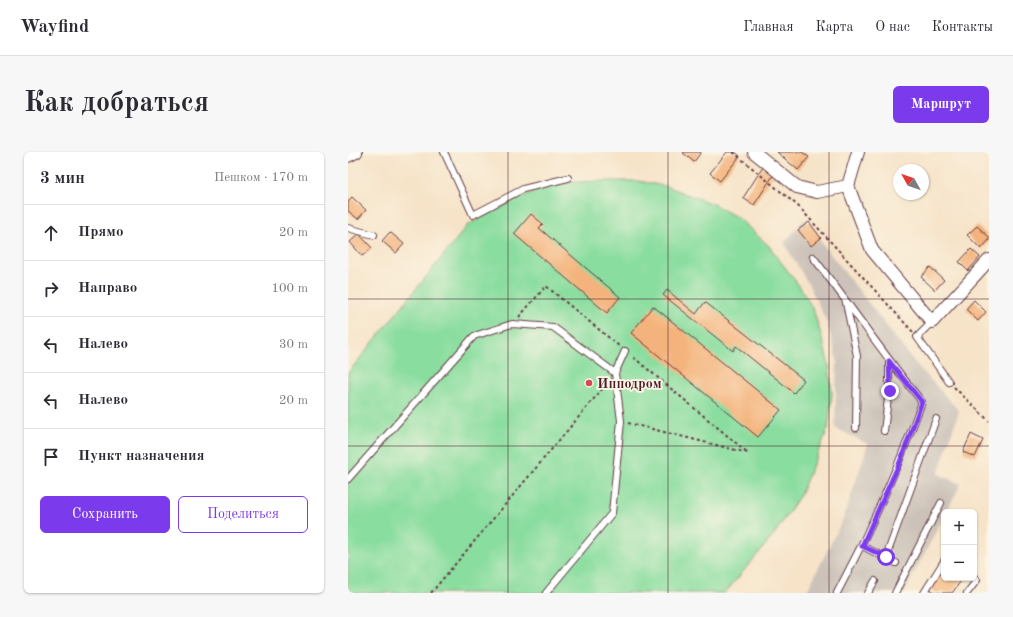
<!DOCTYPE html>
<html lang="ru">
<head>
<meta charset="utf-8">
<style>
  body { margin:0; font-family:"Old Standard TT",serif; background:#f7f7f7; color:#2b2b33 }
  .controls { position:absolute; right:12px; bottom:12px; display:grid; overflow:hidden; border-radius:6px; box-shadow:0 1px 3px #0004 }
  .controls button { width:36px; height:36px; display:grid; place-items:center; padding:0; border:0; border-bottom:1px solid #e1e1e2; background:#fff; color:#2b2b33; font:20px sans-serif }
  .compass { position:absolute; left:545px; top:12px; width:36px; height:36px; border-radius:50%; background:#fff; box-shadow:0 1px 3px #0004; rotate:310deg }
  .stop { position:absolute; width:12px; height:12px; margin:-9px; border:3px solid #7c3aed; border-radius:50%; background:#fff }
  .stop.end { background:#7c3aed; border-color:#fff; box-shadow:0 1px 4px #0008 }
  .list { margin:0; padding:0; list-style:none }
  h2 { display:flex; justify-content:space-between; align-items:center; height:52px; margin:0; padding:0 16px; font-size:17px }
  h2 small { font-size:13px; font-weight:400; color:#7c7c81 }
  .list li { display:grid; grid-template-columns:26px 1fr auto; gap:12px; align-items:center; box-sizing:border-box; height:56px; padding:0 16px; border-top:1px solid #e1e1e2 }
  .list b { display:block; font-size:15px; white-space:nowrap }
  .list em { font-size:13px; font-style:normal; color:#7c7c81 }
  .actions { display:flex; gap:8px; padding:12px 16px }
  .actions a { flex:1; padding:9px 0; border:1px solid #7c3aed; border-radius:6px; text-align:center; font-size:14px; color:#7c3aed }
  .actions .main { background:#7c3aed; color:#fff }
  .icon { flex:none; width:22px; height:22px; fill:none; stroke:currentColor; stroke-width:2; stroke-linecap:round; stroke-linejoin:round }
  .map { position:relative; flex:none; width:641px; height:441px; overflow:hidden; border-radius:6px }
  header { display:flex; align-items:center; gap:24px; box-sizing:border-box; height:56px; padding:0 20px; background:#fff; border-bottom:1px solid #e1e1e2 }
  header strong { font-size:19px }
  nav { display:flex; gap:22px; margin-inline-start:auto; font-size:14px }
  .intro { display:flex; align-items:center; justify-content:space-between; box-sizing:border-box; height:96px; padding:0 24px }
  h1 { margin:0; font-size:28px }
  .button { padding:10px 18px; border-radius:6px; background:#7c3aed; color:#fff; font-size:14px; font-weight:700 }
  main { display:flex; gap:24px; padding:0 24px }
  aside { flex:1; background:#fff; border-radius:6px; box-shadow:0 1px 3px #0004 }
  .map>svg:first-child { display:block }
  .industrial { fill:#ccc2b9 }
  .green { fill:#89dd9f; stroke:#6a7e65 }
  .building { fill:#f4b37c }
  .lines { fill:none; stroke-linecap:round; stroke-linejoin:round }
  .service-casing { stroke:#643c43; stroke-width:8 }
  .minor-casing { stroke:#643c43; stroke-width:14 }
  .path { stroke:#643c43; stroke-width:2; stroke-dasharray:3 3; stroke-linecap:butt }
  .service { stroke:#fff; stroke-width:6 }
  .minor { stroke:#fff; stroke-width:12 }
  .route { stroke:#7c3aed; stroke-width:5 }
  .grid { fill:none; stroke:#4a1f2b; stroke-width:1; stroke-opacity:0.55 }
  .poi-dot { fill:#d1495b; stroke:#fcf5e5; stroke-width:1.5 }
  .labels { text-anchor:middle; stroke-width:3.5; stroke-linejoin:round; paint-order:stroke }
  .poi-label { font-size:14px; font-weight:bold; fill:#4a1f2b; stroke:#fcf5e5; text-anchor:start }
</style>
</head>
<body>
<header>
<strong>Wayfind</strong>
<nav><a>Главная</a><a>Карта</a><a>О нас</a><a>Контакты</a></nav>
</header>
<div class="intro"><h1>Как добраться</h1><a class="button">Маршрут</a></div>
<main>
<aside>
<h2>3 мин<small>Пешком · 170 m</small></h2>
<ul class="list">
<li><svg class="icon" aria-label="ahead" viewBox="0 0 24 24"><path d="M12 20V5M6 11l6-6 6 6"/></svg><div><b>Прямо</b></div><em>20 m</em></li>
<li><svg class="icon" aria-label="right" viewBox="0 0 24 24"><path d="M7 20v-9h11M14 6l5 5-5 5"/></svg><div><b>Направо</b></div><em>100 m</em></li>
<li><svg class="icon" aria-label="left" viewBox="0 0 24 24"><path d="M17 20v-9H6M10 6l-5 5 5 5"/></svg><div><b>Налево</b></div><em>30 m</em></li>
<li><svg class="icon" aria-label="left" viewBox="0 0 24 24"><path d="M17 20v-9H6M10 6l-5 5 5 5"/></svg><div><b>Налево</b></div><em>20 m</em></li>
<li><svg class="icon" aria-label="arrive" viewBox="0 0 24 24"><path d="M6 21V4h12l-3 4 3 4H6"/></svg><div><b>Пункт назначения</b></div></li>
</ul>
<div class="actions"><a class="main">Сохранить</a><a>Поделиться</a></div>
</aside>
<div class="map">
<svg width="641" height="441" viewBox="0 0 641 441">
  <rect width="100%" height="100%" fill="#fcf5e5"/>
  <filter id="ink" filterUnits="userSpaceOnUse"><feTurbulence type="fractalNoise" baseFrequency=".025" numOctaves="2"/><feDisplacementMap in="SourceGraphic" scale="8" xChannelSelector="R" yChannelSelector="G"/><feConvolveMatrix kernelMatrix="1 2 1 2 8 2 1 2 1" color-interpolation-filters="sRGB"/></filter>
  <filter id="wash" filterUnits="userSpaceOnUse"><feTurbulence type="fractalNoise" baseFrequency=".012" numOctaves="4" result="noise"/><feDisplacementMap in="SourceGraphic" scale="16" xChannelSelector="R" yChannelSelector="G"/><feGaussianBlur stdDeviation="0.9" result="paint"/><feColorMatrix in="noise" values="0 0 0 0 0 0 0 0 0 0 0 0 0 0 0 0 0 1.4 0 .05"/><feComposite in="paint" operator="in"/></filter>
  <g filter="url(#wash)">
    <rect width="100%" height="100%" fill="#f6e3c8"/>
    <!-- industrial -->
    <path class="industrial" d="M456 68 567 211 611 259 590 322 613 332 598 360H596V364L556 441H458L496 365 520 292 487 276 489 208 479 170 461 133 436 91Z"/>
    <!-- green -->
    <path class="green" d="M257 29H290L317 34 365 52 390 66 420 93 452 135 465 157 474 186 481 214 484 242 480 277 452 343 425 384 377 441H0V221L120 73 175 44 202 34 226 30Z"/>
    <g id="blocks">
      <!-- building -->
      <g class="building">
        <path d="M336 0H353L346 10 335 1Z"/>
        <path d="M379 0H387L392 4 372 29 362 21Z"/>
        <path d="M429 0H454L461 5 450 18Z"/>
        <path d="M415 15 426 22 406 53 395 46Z"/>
        <path d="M4 45 18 58 10 67 0 59V50Z"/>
        <path d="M183 62 195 72 191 76 272 145 259 161 166 82Z"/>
        <path d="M461 70 473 86 463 94 450 78Z"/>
        <path d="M629 74 641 85V88L633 97 619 83Z"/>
        <path d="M42 80 56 92 48 101 34 89Z"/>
        <path d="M11 82 24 96 14 104 2 90Z"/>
        <path d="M623 97 632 105 620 119 611 110Z"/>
        <path d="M582 115 596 128 587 138 573 125Z"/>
        <path d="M319 138 348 162 357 150 456 228 446 241 388 194 385 199 315 143Z"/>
        <path d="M626 148 638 160 630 169 618 157Z"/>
        <path d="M305 154 433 258 410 285 283 181Z"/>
        <path d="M623 282 635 288 627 305 615 300Z"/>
        <path d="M596 417V426H615L604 441H588L581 436Z"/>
      </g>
    </g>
  </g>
  <g filter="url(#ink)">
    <use href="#blocks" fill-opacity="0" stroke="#643c43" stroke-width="1"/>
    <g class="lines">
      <!-- service casing -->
      <g class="service-casing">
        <g id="service">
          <path d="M96 0 125 63 175 37 220 26"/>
          <path d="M0 76 26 83"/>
          <path d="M465 105C502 153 536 203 574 250 550 316 522 379 489 441"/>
          <path d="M498 151 509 204 508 276"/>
          <path d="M584 170 569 185 601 230"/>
          <path d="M536 279 541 239V209"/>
          <path d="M0 327 126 184 164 172 205 175 267 221"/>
          <path d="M514 394 548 411"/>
          <path d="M538 405 588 267"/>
          <path d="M198 441 264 361 273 269 267 221 277 199"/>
          <path d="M520 441 527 429"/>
          <path d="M547 441 593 351"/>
          <path d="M576 441 596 409"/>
          <path d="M619 441 629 428 626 425"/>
        </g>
      </g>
      <!-- minor casing -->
      <g class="minor-casing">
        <g id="minor">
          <path d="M406 0 449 35 469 40 500 34 524 98 584 170 641 108"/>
          <path d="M0 4 8 0"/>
          <path d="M500 34 510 0"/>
        </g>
      </g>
      <!-- path -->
      <g class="path">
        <path d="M385 0 450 54 565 180"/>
        <path d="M171 165 198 134 271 194"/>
        <path d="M606 235 641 269"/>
        <path d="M280 271 400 301 284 204"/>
        <path d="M83 441 260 230"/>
      </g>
      <!-- service -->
      <use href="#service" class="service"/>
      <!-- minor -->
      <use href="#minor" class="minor"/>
    </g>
  </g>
  <g class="lines" filter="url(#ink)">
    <!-- route -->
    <path class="route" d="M538 405 514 394 552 310 574 250 541 209 542 239"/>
  </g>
  <!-- grid -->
  <path class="grid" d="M160 0V441M320 0V441M481 0V441M0 147H641M0 294H641"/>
  <!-- markers -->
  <circle class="poi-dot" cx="241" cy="231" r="4"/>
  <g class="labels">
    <!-- poi labels -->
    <g class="poi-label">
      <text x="249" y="236">Ипподром</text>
    </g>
  </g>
</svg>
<div class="controls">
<button>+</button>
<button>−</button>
</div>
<svg class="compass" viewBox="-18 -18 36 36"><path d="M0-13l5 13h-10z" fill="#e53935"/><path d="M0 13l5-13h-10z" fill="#7c7c81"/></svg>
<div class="stop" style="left:538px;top:405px"></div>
<div class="stop end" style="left:542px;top:239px"></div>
</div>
</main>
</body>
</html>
